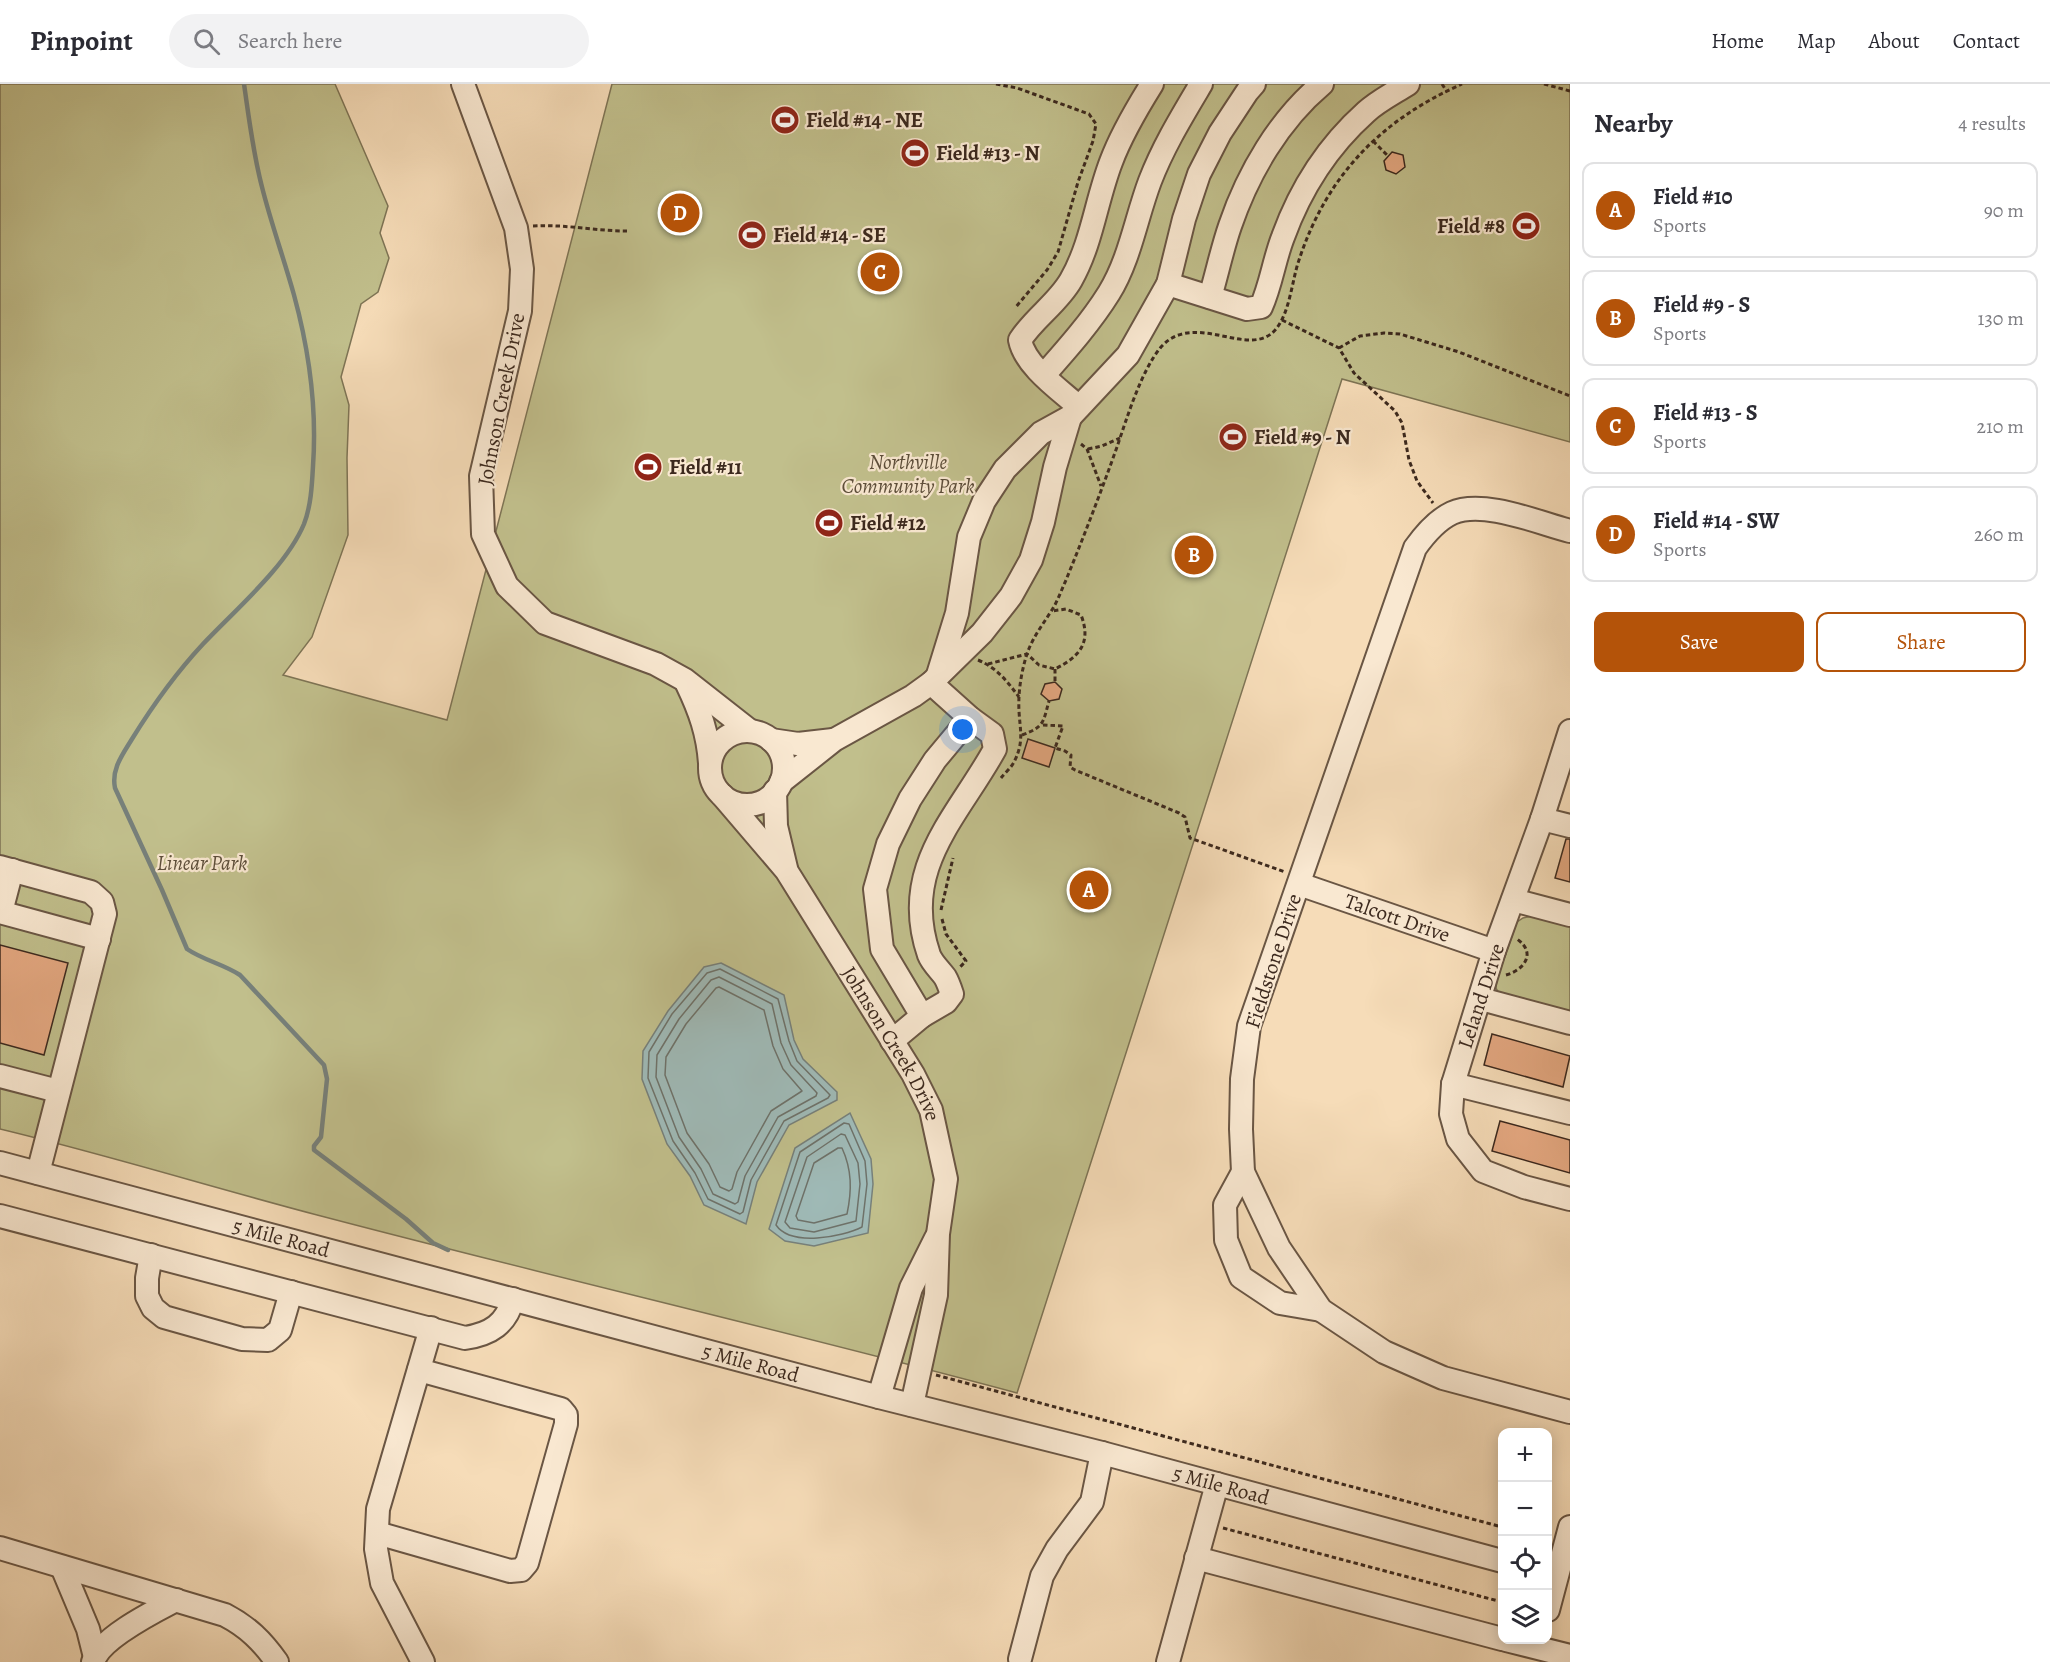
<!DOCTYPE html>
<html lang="en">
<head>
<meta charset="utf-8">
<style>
  body { margin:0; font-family:Alegreya,serif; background:#f2f2f3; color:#2b2b33 }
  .controls { position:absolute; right:18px; bottom:18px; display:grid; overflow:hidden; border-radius:12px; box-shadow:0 3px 15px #0003 }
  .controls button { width:54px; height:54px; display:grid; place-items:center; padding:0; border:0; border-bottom:2px solid #e1e1e2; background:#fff; color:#2b2b33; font:30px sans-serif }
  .you { position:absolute; left:963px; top:646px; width:21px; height:21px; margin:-15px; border:4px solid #fff; border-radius:50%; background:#1a73e8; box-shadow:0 0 0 9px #1a73e833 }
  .badge { display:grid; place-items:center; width:39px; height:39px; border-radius:50%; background:#b45309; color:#fff; font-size:20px; font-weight:700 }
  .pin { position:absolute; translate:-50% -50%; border:3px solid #fff; box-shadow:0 2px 6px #0006 }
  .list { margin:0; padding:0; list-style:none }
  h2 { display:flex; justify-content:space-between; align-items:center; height:78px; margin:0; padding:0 24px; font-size:26px }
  h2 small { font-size:20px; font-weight:400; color:#7c7c81 }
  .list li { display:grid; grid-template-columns:39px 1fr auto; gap:18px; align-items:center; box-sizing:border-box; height:96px; margin:0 12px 12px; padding:0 12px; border:2px solid #e1e1e2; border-radius:12px }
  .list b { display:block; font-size:22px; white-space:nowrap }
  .list p { margin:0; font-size:20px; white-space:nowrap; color:#7c7c81 }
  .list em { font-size:20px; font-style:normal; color:#7c7c81 }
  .actions { display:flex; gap:12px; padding:18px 24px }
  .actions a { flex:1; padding:14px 0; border:2px solid #b45309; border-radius:12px; text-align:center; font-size:21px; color:#b45309 }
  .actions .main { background:#b45309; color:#fff }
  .icon { flex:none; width:33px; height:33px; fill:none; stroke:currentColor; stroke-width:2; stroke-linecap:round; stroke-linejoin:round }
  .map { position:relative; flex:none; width:1570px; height:1578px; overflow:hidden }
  header { display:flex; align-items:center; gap:36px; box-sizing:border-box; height:84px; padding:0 30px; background:#fff; border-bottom:2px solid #e1e1e2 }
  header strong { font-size:28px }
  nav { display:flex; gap:33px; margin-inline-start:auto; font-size:21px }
  .search { width:420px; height:54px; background:#f2f2f3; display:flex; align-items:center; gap:15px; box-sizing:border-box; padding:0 21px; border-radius:33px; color:#7c7c81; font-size:22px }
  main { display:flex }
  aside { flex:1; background:#fff }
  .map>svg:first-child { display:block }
  .green { fill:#c1bf8c; stroke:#7e7455; stroke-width:1.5 }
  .water { fill:#9fbab7; stroke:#77807a; stroke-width:1.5 }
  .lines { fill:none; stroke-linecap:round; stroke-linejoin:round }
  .shore { stroke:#6e726a; stroke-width:1.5 }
  .stream { stroke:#77807a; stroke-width:4.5 }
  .building { fill:#e4a881; stroke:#3c291e; stroke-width:1.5 }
  .minor-casing { stroke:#6a5644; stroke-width:26 }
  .path { stroke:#3c291e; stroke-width:3; stroke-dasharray:4.5 3; stroke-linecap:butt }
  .minor { stroke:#f9e8d1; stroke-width:22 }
  .labels { text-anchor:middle; stroke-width:4.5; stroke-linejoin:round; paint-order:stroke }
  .poi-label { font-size:21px; font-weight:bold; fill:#3c291e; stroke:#f9e8d1; text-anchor:start }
  .street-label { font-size:21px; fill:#3c291e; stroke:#f9e8d1 }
  .park-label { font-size:21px; font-style:italic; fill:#5d4e3a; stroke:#f9e8d1 }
</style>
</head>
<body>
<header>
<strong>Pinpoint</strong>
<div class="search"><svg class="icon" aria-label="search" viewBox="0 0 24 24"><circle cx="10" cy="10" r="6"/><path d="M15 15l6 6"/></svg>Search here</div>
<nav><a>Home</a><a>Map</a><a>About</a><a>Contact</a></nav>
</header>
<main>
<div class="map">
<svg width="1570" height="1578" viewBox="0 0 1570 1578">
  <rect width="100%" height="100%" fill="#f6dcb8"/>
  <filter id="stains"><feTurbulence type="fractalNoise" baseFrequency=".00333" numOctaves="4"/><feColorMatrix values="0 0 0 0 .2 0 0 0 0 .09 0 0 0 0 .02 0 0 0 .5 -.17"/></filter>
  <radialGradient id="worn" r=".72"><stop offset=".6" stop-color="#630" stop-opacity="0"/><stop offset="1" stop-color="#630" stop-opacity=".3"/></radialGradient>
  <!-- green -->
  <g class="green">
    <path d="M0 0H335L388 122 380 149 389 174 378 208 361 220 341 293 349 321 347 374 348 451 312 553 283 591 447 636 612 0H1570V358L1342 295 1017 1309C786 1247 553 1193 321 1132 214 1104 108 1071 0 1045Z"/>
    <path d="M1532 832 1570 843V933L1500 911 1496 904 1497 895 1517 838 1523 834Z"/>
  </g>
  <!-- water -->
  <g class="water">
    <path d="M721 879 784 911 794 956 803 975 837 1008V1016L789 1041 757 1098 746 1140 704 1121 690 1092 667 1060 642 995 643 967 668 927 704 883Z"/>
    <path d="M850 1029 871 1075 873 1100 868 1149 814 1162 785 1157 769 1145 795 1064Z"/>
  </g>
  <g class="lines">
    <!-- shore -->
    <g class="shore">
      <path d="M720 885 778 915 789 957 797 977 830 1011 828 1014 784 1037 751 1096 743 1128 740 1130 708 1115 695 1089 673 1057 648 994 649 968 672 930 707 889Z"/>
      <path d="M719 893 772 920 781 959 791 981 817 1009 816 1012 778 1033 745 1092 738 1118 735 1120 713 1110 701 1085 679 1053 656 993 657 971 679 935 711 896Z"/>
      <path d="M719 903 764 926 773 962 783 985 802 1007 771 1027 737 1088 732 1105 729 1107 720 1103 709 1080 687 1049 665 991 666 973 686 940 716 904Z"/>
      <path d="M844 1039 849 1040 865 1077 867 1100 862 1143C842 1153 791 1163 776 1141L800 1068Z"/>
      <path d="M841 1050 845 1051 858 1079 860 1100 856 1137 814 1148 790 1144 785 1138 807 1073Z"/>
      <path d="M838 1064H842C852 1086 852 1106 847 1130L814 1139 798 1136 796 1132 814 1079Z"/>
    </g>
    <!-- stream -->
    <path class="stream" d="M244 0C249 34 253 69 262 103 271 139 284 175 294 211 309 266 317 325 313 382 312 401 311 422 304 440 286 483 235 526 203 560 176 589 153 621 132 655 123 670 111 685 115 704L162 806 187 865C203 876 223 880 240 891L324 981 327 995 321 1053 314 1062V1066L406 1135 433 1159 448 1166"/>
  </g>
  <!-- building -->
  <g class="building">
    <path d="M1392 68 1403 71 1405 83 1396 90 1386 86 1384 77Z"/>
    <path d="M1055 598 1062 605 1059 615 1049 617 1041 610 1045 600Z"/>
    <path d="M1028 655 1055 664 1049 683 1022 674Z"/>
    <path d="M1566 755H1570V798L1555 794Z"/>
    <path d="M0 861 68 879 44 971 0 959Z"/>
    <path d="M1492 950 1570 972 1563 1003 1484 981Z"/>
    <path d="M1500 1037 1570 1056V1089L1492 1067Z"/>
  </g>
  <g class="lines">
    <!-- minor casing -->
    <g class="minor-casing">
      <g id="minor">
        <path d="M463 0 516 144 522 185 520 227 481 392 483 450 507 502 545 539 656 580 685 596 750 647"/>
        <path d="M1168 200 1247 225 1261 223C1271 201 1274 176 1283 153 1300 106 1328 62 1366 28 1378 17 1394 9 1408 0"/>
        <path d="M1210 213C1217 190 1222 165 1230 142 1248 89 1279 36 1322 0"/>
        <path d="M1044 291C1067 265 1091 238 1109 209 1130 175 1136 134 1150 97 1163 63 1182 32 1201 0"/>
        <path d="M1079 323C1060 306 1025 282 1020 256 1034 234 1058 219 1071 196 1092 159 1096 117 1111 78 1121 51 1137 24 1152 0"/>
        <path d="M1570 447C1539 439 1483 415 1452 429 1437 436 1425 450 1415 464L1249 942 1242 995 1241 1045 1243 1088 1279 1164 1321 1226 1384 1268 1443 1294 1570 1328"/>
        <path d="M937 594 957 529 969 453 984 417 1005 385 1041 349 1070 333 1128 271 1168 200 1184 135 1199 90 1220 49 1247 8 1254 0"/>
        <path d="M687 600C700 627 708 650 710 679"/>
        <path d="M1570 647 1542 735 1494 867 1453 1000 1451 1030 1458 1055 1483 1087 1524 1103 1570 1115"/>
        <circle cx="747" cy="684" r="37"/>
        <path d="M771 656 798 660 833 656"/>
        <path d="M781 698 834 656 913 612 931 599 982 549 1011 512 1031 476 1043 438 1055 383 1070 333"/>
        <path d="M775 707 776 742 786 784"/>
        <path id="s1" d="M722 711 786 786 913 990 931 1026 946 1095 938 1150 936 1211 912 1321"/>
        <path d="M1542 735 1570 742"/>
        <path d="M0 783 91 808 102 818 105 830 38 1089"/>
        <path id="s2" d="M1299 800 1494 867"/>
        <path d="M1513 816 1570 831"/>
        <path d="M0 828 99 855"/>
        <path d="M1 828 12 786"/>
        <path d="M1481 915 1570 939"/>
        <path d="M922 932 882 865 875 805 888 760 910 715 935 676 970 634"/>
        <path d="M892 957 922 932 946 918 952 910C950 904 948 898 945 893 940 886 932 879 929 871 899 784 957 734 995 665L992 650 970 634 931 599"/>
        <path d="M0 992 58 1007"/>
        <path d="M1453 1000 1570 1029"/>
        <path id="s3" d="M0 1079 879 1313 1102 1369 1502 1477"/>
        <path d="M1243 1088 1225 1121 1226 1156 1241 1193 1280 1219 1321 1226"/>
        <path d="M0 1132 465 1254C491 1250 506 1240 513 1215"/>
        <path d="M151 1171 147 1194V1212L153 1224 164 1233 242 1255 268 1256 280 1246 291 1208"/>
        <path d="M879 1313 911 1204 936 1154"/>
        <path d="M377 1449 510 1487 521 1486 527 1479 566 1340V1331L561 1325 419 1286"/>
        <path d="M0 1464 225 1531C248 1543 262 1557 277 1578"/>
        <path d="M1196 1474 1502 1555"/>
        <path d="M62 1483 88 1545 95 1573"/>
        <path d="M1548 1526 1570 1443"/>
        <path d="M1506 1556 1570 1572"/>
        <path d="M1020 1575 1042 1492 1057 1465 1092 1418 1102 1369"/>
        <path d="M93 1578C100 1554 155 1527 176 1516"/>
        <path d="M423 1578 382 1499 376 1465 378 1425 431 1244"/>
        <path d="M1168 1578 1217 1400"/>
      </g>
    </g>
    <!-- path -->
    <g class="path">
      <path d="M996 0 1017 4 1089 30 1096 40 1093 57 1078 98 1058 168 1047 186 1015 224"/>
      <path d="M1442 0 1447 8"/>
      <path d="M1544 0 1570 7"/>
      <path d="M1373 57 1388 72"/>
      <path d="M533 142C565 140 595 147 627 147"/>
      <path d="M1282 236 1339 264 1354 289 1395 327 1402 339 1409 376 1417 397 1433 419"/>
      <path d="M1339 264 1360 252 1384 249 1400 250 1459 268 1570 312"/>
      <path d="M1081 360 1087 365 1101 402"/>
      <path d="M1088 365 1102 362 1120 354"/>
      <path d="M978 576C997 584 1007 597 1019 613"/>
      <path d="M988 580 1027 570 1039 581 1055 585C1079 573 1092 559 1081 531L1066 525 1052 527"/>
      <path d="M1055 585V598"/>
      <path d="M1043 641 1063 642 1055 664 1065 667 1071 671 1070 683 1075 686 1179 729 1185 733 1190 754 1285 788"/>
      <path d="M1022 651C1044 643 1043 639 1049 617"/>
      <path d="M1001 694C1005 689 1012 683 1015 676 1024 657 1020 646 1019 627 1018 609 1021 590 1026 573 1031 556 1041 543 1050 529 1057 519 1061 507 1066 496 1084 452 1101 408 1117 363 1127 334 1141 287 1161 263 1195 225 1250 277 1276 245 1290 228 1292 196 1299 176 1327 91 1381 36 1462 0"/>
      <path d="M941 826 953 774"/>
      <path d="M942 835 946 850 966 877 959 884"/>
      <path d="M1506 891C1524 886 1537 869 1517 855"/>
      <path d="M936 1291 1502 1443"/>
      <path d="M1223 1444 1502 1518"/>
    </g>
    <!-- minor -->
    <use href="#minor" class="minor"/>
  </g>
  <!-- icons -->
  <defs>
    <g id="stadium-disc" transform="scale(1.5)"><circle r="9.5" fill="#8f2418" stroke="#f9e8d1"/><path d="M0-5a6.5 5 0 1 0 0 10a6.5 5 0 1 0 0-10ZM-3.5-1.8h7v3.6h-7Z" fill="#fff"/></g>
  </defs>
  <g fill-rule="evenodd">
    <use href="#stadium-disc" x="785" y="36"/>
    <use href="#stadium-disc" x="915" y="69"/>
    <use href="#stadium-disc" x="1526" y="142"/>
    <use href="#stadium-disc" x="752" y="151"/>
    <use href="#stadium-disc" x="1233" y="353"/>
    <use href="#stadium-disc" x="648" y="383"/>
    <use href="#stadium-disc" x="829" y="439"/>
  </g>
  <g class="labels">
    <!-- poi labels -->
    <g class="poi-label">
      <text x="806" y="43">Field #14 - NE</text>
      <text x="936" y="76">Field #13 - N</text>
      <text x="1505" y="149" text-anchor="end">Field #8</text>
      <text x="773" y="158">Field #14 - SE</text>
      <text x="1254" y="360">Field #9 - N</text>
      <text x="669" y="390">Field #11</text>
      <text x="850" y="446">Field #12</text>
    </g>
    <!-- street labels -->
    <g class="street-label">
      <text transform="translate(501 315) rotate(-79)" y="7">Johnson Creek Drive</text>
      <text dy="7" stroke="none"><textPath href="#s2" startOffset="104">Talcott Drive</textPath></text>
      <text transform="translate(1273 877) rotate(-72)" y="7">Fieldstone Drive</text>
      <text transform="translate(1481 912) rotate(-72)" y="7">Leland Drive</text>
      <text dy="7" stroke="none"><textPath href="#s1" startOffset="302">Johnson Creek Drive</textPath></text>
      <text dy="7" stroke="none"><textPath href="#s3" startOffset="291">5 Mile Road</textPath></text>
      <text dy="7" stroke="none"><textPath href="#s3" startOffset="777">5 Mile Road</textPath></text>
      <text dy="7" stroke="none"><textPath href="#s3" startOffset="1263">5 Mile Road</textPath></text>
    </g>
    <!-- park labels -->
    <g class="park-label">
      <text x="908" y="385">Northville<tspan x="908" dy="24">Community Park</tspan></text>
      <text x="202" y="786">Linear Park</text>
    </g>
  </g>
  <rect width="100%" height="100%" filter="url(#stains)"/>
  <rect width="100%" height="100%" fill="url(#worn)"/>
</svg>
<div class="controls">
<button>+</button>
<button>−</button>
<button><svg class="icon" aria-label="locate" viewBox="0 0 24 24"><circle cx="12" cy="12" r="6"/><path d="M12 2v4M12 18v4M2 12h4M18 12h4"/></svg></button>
<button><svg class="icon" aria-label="layers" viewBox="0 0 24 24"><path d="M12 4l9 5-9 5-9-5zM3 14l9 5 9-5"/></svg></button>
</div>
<div class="you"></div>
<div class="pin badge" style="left:1089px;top:806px">A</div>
<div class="pin badge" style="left:1194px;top:471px">B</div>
<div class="pin badge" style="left:880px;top:188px">C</div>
<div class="pin badge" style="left:680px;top:129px">D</div>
</div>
<aside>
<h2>Nearby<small>4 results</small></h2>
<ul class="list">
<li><span class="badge">A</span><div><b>Field #10</b><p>Sports</p></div><em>90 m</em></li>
<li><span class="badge">B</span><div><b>Field #9 - S</b><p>Sports</p></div><em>130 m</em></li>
<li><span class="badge">C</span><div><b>Field #13 - S</b><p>Sports</p></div><em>210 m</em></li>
<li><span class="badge">D</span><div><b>Field #14 - SW</b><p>Sports</p></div><em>260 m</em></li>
</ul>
<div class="actions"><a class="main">Save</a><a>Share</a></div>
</aside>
</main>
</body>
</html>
